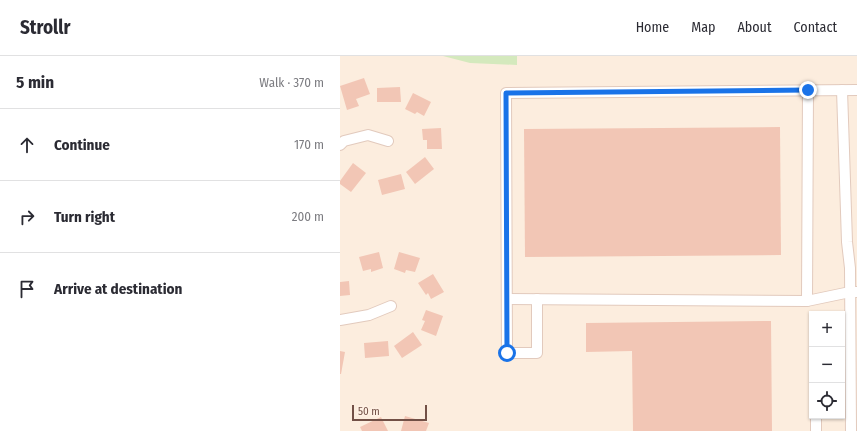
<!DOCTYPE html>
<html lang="en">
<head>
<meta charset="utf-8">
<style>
  body { margin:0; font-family:"Fira Sans Condensed",sans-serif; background:#f2f2f3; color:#2b2b33 }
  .controls { position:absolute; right:12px; bottom:12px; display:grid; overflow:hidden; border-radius:0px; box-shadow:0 1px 3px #0004 }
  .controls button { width:36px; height:36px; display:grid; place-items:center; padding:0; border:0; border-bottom:1px solid #e1e1e2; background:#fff; color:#2b2b33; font:20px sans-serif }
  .scale { position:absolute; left:12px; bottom:10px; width:75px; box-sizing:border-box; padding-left:4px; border:2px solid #725046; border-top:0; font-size:11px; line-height:14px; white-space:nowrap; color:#725046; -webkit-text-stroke:3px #fff1e4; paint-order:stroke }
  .stop { position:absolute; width:12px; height:12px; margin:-9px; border:3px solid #1a73e8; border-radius:50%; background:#fff }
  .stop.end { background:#1a73e8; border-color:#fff; box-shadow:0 1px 4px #0008 }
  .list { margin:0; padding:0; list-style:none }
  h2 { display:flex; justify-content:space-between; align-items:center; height:52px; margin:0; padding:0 16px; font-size:17px }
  h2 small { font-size:13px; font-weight:400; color:#7c7c81 }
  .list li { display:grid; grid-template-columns:26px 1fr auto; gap:12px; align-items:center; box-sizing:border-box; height:72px; padding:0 16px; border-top:1px solid #e1e1e2 }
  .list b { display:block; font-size:15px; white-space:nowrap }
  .list em { font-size:13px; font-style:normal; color:#7c7c81 }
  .icon { flex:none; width:22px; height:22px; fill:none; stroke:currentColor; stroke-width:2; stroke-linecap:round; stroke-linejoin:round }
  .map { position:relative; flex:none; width:517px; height:375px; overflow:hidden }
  header { display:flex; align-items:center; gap:24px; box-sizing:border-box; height:56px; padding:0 20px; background:#fff; border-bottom:1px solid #e1e1e2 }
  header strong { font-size:19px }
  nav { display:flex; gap:22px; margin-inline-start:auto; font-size:14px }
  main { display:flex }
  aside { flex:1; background:#fff }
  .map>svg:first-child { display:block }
  .green { fill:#d4e9bd }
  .building { fill:#f2c6b5 }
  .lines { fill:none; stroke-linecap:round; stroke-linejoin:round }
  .minor-casing { stroke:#e2cabd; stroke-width:12 }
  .minor { stroke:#fff; stroke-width:10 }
  .route { stroke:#1a73e8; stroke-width:5 }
</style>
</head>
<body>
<header>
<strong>Strollr</strong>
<nav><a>Home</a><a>Map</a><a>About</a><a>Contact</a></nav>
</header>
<main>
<aside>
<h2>5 min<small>Walk · 370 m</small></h2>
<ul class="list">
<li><svg class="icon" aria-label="ahead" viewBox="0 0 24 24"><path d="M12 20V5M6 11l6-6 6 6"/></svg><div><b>Continue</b></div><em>170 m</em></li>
<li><svg class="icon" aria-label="right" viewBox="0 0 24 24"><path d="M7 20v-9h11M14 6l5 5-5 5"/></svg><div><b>Turn right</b></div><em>200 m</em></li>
<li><svg class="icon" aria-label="arrive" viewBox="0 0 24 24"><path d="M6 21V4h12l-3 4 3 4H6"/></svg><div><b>Arrive at destination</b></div></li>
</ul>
</aside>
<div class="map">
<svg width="517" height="375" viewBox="0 0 517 375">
  <rect width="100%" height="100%" fill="#fcedde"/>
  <!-- green -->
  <path class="green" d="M103 0H177V9L130 7Z"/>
  <!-- building -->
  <g class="building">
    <path d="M24 22 30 38 16 43 19 50 7 54 0 30Z"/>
    <path d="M60 31 61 46H37V32Z"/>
    <path d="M73 37 91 46 84 60 77 56 75 58 65 53Z"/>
    <path d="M440 71 441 199 185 201 184 73Z"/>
    <path d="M101 72 102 93H87V84H83L82 73Z"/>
    <path d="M85 101 94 113 75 128 66 116Z"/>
    <path d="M13 107 26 117 11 136 0 128V125Z"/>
    <path d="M61 118 65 133 42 139 38 124Z"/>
    <path d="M39 196 43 212 31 216V213L23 215 19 201Z"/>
    <path d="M59 196 80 202 75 216 66 214 65 217 54 213Z"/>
    <path d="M93 218 104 236 91 243 88 237 86 239 78 227Z"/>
    <path d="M9 225 10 239 0 240V226Z"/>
    <path d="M86 254 103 260 96 280 81 274 85 265 82 264Z"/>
    <path d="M431 265 432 375H293L292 295 246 296V267Z"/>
    <path d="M73 276 82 289 62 302 54 290Z"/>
    <path d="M48 285 49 300 25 302 24 287Z"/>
    <path d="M0 295 5 296 1 318H0Z"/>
    <path d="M65 360 89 367 86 375H61Z"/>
    <path d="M41 361 48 375H22L20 371Z"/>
  </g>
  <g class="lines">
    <!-- minor casing -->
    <g class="minor-casing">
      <g id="minor">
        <path d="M502 34 507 186 510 212 511 375"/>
        <path d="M0 89 4 85 28 79 48 85"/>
        <path d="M167 243 467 245 510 236H517"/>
        <path d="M197 243V297H167L166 37 517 34"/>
        <path d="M467 245 468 34"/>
        <path d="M0 264 29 259 51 250"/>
        <path d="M476 360V375"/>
      </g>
    </g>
    <!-- minor -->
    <use href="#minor" class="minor"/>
  </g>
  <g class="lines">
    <!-- route -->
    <path class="route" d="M167 297 166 37 468 34"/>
  </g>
</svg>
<div class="controls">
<button>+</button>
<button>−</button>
<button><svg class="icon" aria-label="locate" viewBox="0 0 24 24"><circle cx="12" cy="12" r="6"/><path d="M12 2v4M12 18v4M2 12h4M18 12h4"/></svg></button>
</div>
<div class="scale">50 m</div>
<div class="stop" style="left:167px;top:297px"></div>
<div class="stop end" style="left:468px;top:34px"></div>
</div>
</main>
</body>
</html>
